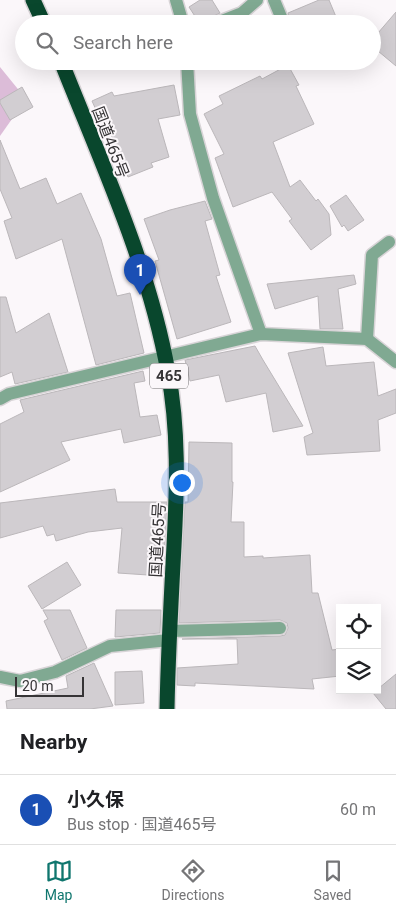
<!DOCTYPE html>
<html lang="en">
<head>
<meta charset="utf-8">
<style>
  body { margin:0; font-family:Roboto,"Noto Sans JP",sans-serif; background:#f6f6f6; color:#202124 }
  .controls { position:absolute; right:15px; bottom:15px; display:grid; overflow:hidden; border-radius:0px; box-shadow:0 5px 20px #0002 }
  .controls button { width:45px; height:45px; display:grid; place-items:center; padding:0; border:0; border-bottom:1px solid #e0e0e0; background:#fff; color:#202124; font:25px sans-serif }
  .scale { position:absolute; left:15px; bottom:12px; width:69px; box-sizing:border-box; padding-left:5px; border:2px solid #363436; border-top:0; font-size:14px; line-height:18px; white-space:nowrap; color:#363436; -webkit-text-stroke:4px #fbf7fa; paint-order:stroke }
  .you { position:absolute; left:181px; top:482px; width:18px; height:18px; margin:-12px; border:4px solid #fff; border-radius:50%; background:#1a73e8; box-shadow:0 0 0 8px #1a73e833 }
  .badge { display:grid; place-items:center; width:32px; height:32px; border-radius:50%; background:#0f766e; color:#fff; font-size:16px; font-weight:700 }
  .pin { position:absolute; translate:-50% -41px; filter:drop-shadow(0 1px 2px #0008) }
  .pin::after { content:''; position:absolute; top:26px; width:18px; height:15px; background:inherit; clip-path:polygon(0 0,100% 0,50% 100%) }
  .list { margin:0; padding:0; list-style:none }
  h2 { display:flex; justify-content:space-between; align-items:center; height:65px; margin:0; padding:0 20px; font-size:21px }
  h2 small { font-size:16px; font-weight:400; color:#757577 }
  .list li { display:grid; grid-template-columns:32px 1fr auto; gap:15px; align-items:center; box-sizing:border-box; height:70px; padding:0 20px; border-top:1px solid #e0e0e0 }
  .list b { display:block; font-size:19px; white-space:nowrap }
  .list p { margin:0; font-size:16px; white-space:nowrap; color:#757577 }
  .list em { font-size:16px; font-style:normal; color:#757577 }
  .icon { flex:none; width:28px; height:28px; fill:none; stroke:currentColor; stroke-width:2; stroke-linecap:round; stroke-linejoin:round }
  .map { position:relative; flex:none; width:396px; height:709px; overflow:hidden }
  .search { position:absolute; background:#fff; box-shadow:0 5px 20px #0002; left:15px; right:15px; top:15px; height:55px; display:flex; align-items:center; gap:12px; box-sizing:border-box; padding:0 18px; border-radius:28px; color:#757577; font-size:19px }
  .sheet { height:135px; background:#fff }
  nav { display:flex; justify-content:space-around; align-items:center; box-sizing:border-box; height:70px; border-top:1px solid #e0e0e0; background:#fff; font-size:14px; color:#757577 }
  nav a { display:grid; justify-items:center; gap:2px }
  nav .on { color:#0f766e }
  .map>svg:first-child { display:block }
  .green { fill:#dcbcd8 }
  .building { fill:#d2ced2; stroke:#bbb7ba }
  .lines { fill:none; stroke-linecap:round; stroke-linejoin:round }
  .lane-casing { stroke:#d8d4d7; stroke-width:15 }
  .street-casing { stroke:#d8d4d7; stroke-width:15 }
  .highway-casing { stroke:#d8d4d7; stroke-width:18 }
  .lane { stroke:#80a992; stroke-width:12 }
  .street { stroke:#80a992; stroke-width:12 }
  .highway { stroke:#09472d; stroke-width:15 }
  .labels { text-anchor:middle; stroke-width:4; stroke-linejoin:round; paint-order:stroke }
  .shield { fill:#fbf7fa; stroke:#716e71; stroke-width:1 }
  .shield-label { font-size:15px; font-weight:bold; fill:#363436 }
  .street-label { font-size:16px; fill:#363436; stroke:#fbf7fa }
</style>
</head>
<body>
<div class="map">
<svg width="396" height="709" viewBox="0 0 396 709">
  <rect width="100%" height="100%" fill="#fbf7fa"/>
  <!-- green -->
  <path class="green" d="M0 67 26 99 0 136Z"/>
  <!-- building -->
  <g class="building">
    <path d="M200 0H212L220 13 208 19 206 24H200L189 7Z"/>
    <path d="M319 0H329L339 24H292L288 13Z"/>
    <path d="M396 12V66L372 46V40Z"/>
    <path d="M288 65 299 85 296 86 314 124 273 142 290 187 300 180 316 201 318 199 329 214 331 235 311 250 289 221 292 219 272 192 233 207 215 158 224 154 204 114 223 104 219 96 260 76 262 79Z"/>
    <path d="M174 85 180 115 158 119 169 157 151 163 153 167 128 177 105 119 101 121 92 101 112 92 114 96Z"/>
    <path d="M22 87 33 107 10 120 0 103V100Z"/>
    <path d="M0 140 20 189 46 178 57 204 81 193 101 239 117 296 130 293 144 353 96 365 62 239 16 259 4 221 12 218 0 189Z"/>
    <path d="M346 195 364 220 348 231 344 225 342 227 330 206Z"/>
    <path d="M205 201 212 219 205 221 220 275 216 276 231 322 177 339 155 261 159 260 144 219 170 210Z"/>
    <path d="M354 275 356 284 338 289 343 329H320L318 296 275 309 267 284Z"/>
    <path d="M0 297H6L16 333 49 313 68 372 15 384 12 372 0 377Z"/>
    <path d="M255 346 263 360 303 426 273 432 266 393 226 402 219 375 190 381 185 360Z"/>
    <path d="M323 347 326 366 374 362 378 396 396 389V413L378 420 380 451 307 455 304 437 313 433 288 353Z"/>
    <path d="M143 371 145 381 134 383 140 417 157 415 161 435 124 443 121 429 61 442 70 460 0 492V424L24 412 20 400Z"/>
    <path d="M189 442 232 443V482H233L231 522H244V557L263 556V558L310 555 312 593H318L332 650 340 649V676L312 679 314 689 195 683V686L177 685V668L238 664 237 639H182L280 636 285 635 288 628 287 623 280 620 179 623 185 502H188Z"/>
    <path d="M115 489 117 502H167L163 576 118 573 122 528 88 532 56 541 54 534 47 536 43 526 0 538V503Z"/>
    <path d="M67 562 81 585 42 609 28 586Z"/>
    <path d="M43 610H70L87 648 62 660 44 621 48 619Z"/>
    <path d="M116 610H161L160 633 115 637Z"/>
    <path d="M94 663 113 706 90 709H7L6 701 68 688 66 676Z"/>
    <path d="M142 671 144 703 115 705V672Z"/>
    <path d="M396 674V709H386L373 693Z"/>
  </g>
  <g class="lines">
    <!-- lane casing -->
    <g class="lane-casing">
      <g id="lane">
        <path d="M274 0 284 24"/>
        <path d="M214 24 242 13 257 0"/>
        <path d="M367 339 372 255 389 242"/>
      </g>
    </g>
    <!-- street casing -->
    <g class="street-casing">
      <g id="street">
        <path d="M176 0 183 24"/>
        <path d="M187 61 190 114 213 198 261 334"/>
        <path d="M0 399 9 394 261 334 367 339 396 362"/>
        <path d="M170 631 280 628"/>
        <path d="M0 677 20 681 55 672 110 646 169 640"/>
      </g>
    </g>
    <!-- highway casing -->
    <g class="highway-casing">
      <g id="highway">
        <path d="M33 0 44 24"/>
        <path d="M61 61C101 162 149 265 168 372 179 430 177 488 174 546 171 601 168 655 167 709"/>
      </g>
    </g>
    <!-- lane -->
    <use href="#lane" class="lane"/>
    <!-- street -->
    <use href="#street" class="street"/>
    <!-- highway -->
    <use href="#highway" class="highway"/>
  </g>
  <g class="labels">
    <!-- shield labels -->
    <rect class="shield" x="150" y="363.5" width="38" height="25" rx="4"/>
    <g class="shield-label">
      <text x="169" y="381">465</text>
    </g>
    <!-- street labels -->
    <g class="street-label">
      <text transform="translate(111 142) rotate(69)" y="6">国道465号</text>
      <text transform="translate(157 540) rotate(-87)" y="6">国道465号</text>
    </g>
  </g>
</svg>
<div class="controls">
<button><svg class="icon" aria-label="locate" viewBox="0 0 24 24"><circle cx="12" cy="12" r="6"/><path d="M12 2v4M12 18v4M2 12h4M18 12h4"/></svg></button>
<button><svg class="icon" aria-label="layers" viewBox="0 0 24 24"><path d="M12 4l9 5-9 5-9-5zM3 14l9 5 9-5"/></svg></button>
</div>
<div class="scale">20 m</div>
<div class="you"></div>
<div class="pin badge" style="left:140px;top:295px;background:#1a4fb4">1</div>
<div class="search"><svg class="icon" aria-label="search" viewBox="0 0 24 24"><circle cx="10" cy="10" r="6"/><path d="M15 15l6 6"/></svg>Search here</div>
</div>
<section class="sheet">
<h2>Nearby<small></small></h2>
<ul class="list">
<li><span class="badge" style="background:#1a4fb4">1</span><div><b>小久保</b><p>Bus stop · 国道465号</p></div><em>60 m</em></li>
</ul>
</section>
<nav>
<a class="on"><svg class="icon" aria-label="map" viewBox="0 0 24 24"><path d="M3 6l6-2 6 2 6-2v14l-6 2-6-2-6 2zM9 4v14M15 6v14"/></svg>Map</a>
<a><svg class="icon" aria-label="directions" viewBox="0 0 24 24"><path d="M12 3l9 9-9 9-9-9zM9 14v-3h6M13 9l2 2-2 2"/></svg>Directions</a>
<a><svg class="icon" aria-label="saved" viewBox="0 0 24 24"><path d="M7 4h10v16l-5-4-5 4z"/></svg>Saved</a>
</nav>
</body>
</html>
